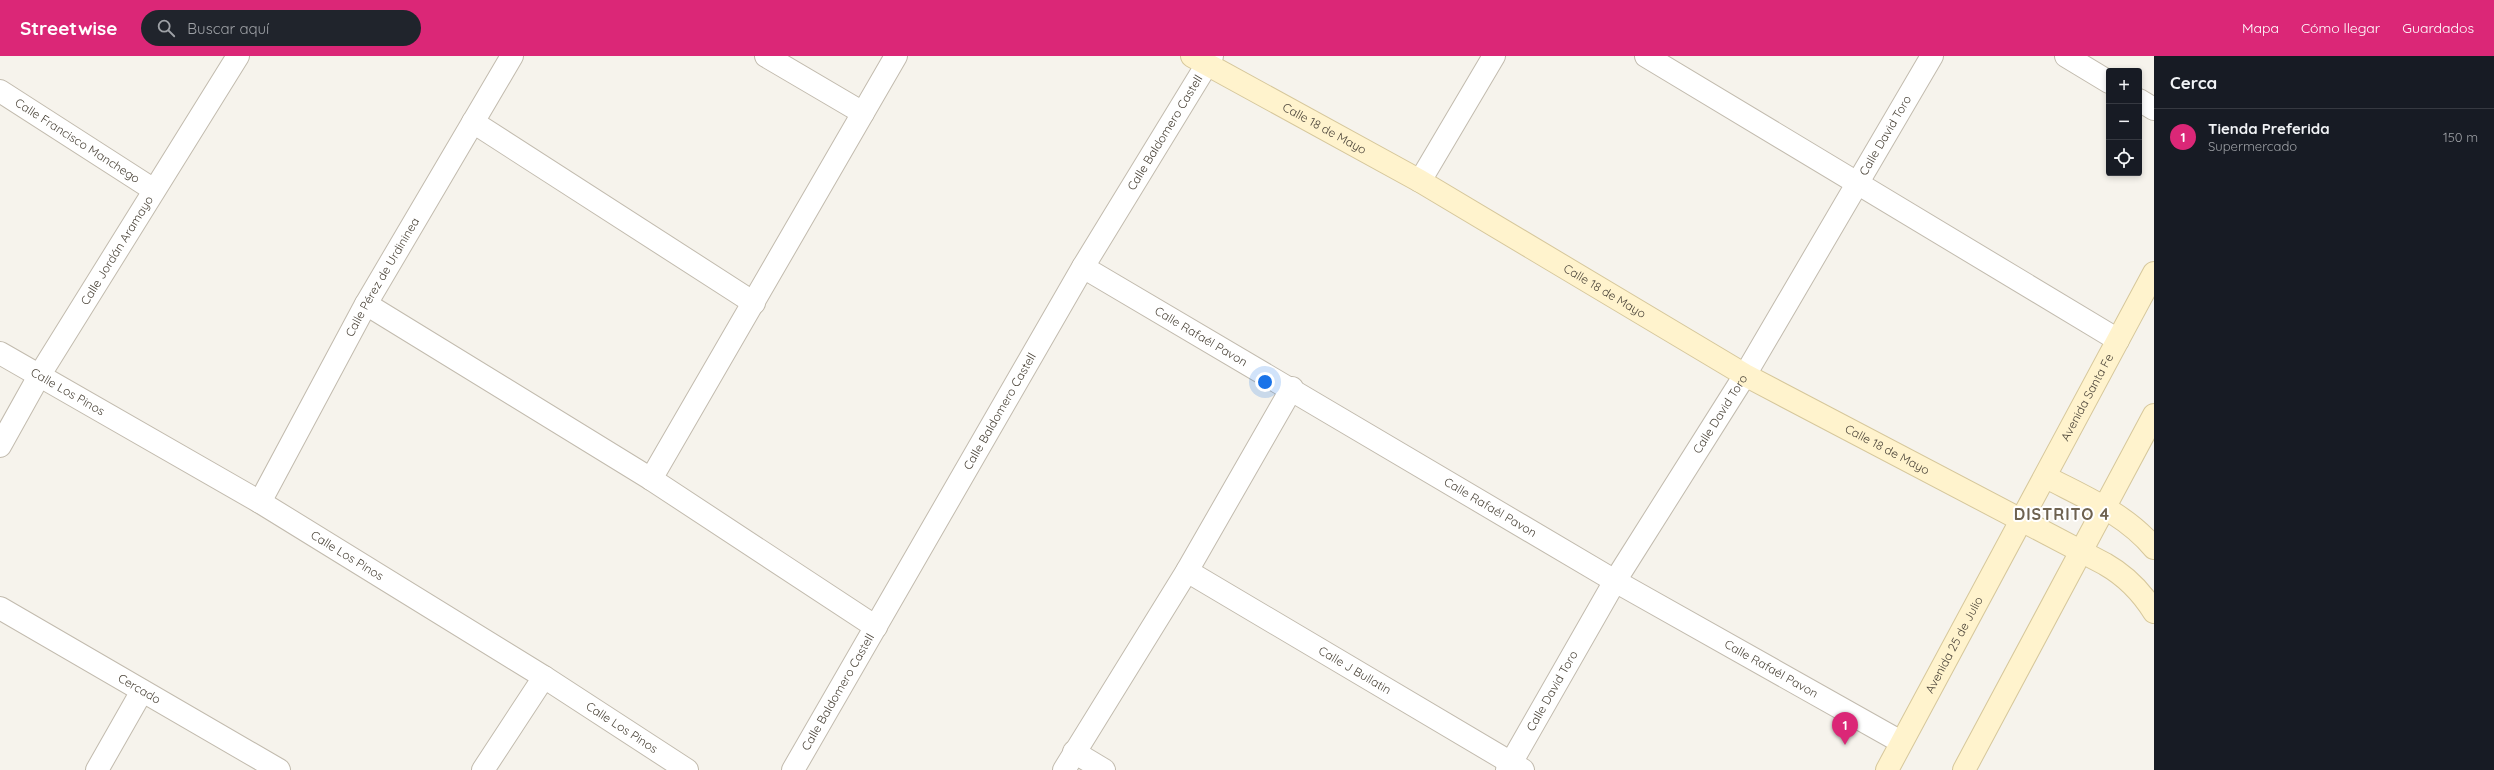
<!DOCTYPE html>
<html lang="es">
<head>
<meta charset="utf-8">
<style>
  body { margin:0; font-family:Quicksand,sans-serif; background:#20242c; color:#f1f3f6 }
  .controls { position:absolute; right:12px; top:12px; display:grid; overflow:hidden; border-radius:4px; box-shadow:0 2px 6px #0003 }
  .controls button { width:36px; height:36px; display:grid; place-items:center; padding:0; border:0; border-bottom:1px solid #363941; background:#171b24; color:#f1f3f6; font:20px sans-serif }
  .you { position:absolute; left:1265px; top:326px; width:14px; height:14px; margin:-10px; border:3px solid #fff; border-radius:50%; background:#1a73e8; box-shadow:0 0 0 6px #1a73e833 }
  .badge { display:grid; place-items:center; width:26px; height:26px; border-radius:50%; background:#db2777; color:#fff; font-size:13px; font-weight:700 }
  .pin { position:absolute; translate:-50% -33px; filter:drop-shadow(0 1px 2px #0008) }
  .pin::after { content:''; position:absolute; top:21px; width:14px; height:12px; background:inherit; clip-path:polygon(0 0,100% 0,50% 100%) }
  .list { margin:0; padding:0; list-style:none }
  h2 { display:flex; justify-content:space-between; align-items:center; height:52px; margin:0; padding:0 16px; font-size:17px }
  h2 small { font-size:13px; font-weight:400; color:#9ea1a6 }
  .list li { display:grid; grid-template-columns:26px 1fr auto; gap:12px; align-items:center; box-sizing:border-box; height:56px; padding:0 16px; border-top:1px solid #363941 }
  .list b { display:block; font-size:15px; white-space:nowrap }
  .list p { margin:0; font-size:13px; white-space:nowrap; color:#9ea1a6 }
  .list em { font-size:13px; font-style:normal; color:#9ea1a6 }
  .icon { flex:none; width:22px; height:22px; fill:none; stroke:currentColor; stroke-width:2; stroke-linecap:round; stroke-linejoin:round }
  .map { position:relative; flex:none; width:2154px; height:714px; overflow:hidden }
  header { display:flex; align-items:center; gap:24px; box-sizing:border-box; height:56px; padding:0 20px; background:#db2777; color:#fff }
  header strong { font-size:19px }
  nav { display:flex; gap:22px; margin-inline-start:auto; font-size:14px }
  .search { width:280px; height:36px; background:#20242c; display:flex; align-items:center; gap:10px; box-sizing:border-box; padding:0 14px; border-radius:22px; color:#9ea1a6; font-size:15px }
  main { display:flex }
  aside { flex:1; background:#171b24 }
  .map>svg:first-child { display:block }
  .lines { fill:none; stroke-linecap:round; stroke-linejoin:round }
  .street-casing { stroke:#c2bbae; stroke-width:24 }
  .secondary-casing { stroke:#d6c79b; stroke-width:24 }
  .street { stroke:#fff; stroke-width:22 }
  .secondary { stroke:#fff3cd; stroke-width:22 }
  .labels { text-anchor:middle; stroke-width:4; stroke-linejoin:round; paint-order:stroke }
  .street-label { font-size:12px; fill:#4b4439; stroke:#fff }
  .district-label { font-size:16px; font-weight:bold; letter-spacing:1px; fill:#6e6250; stroke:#fff }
</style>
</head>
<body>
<header>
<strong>Streetwise</strong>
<div class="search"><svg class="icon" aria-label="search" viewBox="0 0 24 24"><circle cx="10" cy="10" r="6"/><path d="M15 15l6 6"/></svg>Buscar aquí</div>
<nav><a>Mapa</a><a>Cómo llegar</a><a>Guardados</a></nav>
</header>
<main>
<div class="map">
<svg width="2154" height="714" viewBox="0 0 2154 714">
  <rect width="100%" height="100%" fill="#f6f3ec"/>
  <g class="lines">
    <!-- street casing -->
    <g class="street-casing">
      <g id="street">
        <path d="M766 0 863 57"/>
        <path d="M1646 0 2118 284"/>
        <path d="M2066 0 2109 26"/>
        <path id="s1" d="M0 35 154 134"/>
        <path d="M2139 44 2154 53"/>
        <path d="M473 66 754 247"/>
        <path d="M1420 125 1494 0"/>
        <path id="s2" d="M1083 211 1615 525 1901 686"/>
        <path d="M366 248 651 423 876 571"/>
        <path id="s3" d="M0 297 260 446 544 621 687 714"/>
        <path id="s4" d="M0 390 39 320 238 0"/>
        <path d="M651 423 896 0"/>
        <path id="s5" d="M260 446 366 248 512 0"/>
        <path id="s6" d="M1187 515 1523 714"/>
        <path id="s7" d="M0 552 279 714"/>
        <path d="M1074 696 1104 714"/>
        <path d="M97 714 142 635"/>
        <path d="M483 714 544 621"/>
        <path id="s8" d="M793 714 1083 211 1212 0"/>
        <path d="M1064 714 1187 515 1292 332"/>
        <path id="s9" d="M1507 714 1615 525 1745 319 1932 0"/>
      </g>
    </g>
    <!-- secondary casing -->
    <g class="secondary-casing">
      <g id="secondary">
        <path id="s10" d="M1192 0 1420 125 1745 319 2105 508C2126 520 2141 535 2154 556"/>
        <path d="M2046 421C2084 441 2126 458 2154 492"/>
        <path id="s11" d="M1887 714 2154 217"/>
        <path d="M1964 714 2154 359"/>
      </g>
    </g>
    <!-- street -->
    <use href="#street" class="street"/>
    <!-- secondary -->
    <use href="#secondary" class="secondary"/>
  </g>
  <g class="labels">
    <!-- street labels -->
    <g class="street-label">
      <text dy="4" stroke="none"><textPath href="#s10" startOffset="151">Calle 18 de Mayo</textPath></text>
      <text dy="4" stroke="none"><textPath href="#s8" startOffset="738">Calle Baldomero Castell</textPath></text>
      <text dy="4" stroke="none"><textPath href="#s9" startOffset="739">Calle David Toro</textPath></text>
      <text dy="4" stroke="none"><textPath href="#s1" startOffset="92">Calle Francisco Manchego</textPath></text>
      <text dy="4" stroke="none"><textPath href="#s4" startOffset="228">Calle Jordán Aramayo</textPath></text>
      <text dy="4" stroke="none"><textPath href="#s5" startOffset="256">Calle Pérez de Urdininea</textPath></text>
      <text dy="4" stroke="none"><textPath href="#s10" startOffset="475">Calle 18 de Mayo</textPath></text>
      <text dy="4" stroke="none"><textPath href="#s2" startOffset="137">Calle Rafaél Pavon</textPath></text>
      <text dy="4" stroke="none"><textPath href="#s3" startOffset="78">Calle Los Pinos</textPath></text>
      <text dy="4" stroke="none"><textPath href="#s11" startOffset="423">Avenida Santa Fe</textPath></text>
      <text dy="4" stroke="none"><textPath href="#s8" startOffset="414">Calle Baldomero Castell</textPath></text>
      <text dy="4" stroke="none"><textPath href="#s9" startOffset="415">Calle David Toro</textPath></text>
      <text dy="4" stroke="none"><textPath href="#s10" startOffset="799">Calle 18 de Mayo</textPath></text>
      <text dy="4" stroke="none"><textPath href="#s2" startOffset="473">Calle Rafaél Pavon</textPath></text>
      <text dy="4" stroke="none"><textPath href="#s3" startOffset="402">Calle Los Pinos</textPath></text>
      <text dy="4" stroke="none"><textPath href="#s11" startOffset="142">Avenida 25 de Julio</textPath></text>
      <text dy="4" stroke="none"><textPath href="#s2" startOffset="797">Calle Rafaél Pavon</textPath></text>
      <text dy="4" stroke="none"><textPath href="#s6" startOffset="195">Calle J Bullatin</textPath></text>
      <text dy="4" stroke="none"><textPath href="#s7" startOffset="161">Cercado</textPath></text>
      <text dy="4" stroke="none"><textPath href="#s9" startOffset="91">Calle David Toro</textPath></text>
      <text dy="4" stroke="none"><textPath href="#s8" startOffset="90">Calle Baldomero Castell</textPath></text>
      <text dy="4" stroke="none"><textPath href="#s3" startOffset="726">Calle Los Pinos</textPath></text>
    </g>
    <!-- district labels -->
    <g class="district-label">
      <text x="2062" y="464">DISTRITO 4</text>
    </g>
  </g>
</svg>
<div class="controls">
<button>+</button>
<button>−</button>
<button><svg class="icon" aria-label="locate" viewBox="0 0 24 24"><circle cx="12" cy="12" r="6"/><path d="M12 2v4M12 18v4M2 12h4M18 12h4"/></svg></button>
</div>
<div class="you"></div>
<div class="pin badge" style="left:1845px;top:689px">1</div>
</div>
<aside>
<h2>Cerca<small></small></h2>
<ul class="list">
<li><span class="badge">1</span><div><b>Tienda Preferida</b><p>Supermercado</p></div><em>150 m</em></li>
</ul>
</aside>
</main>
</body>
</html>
